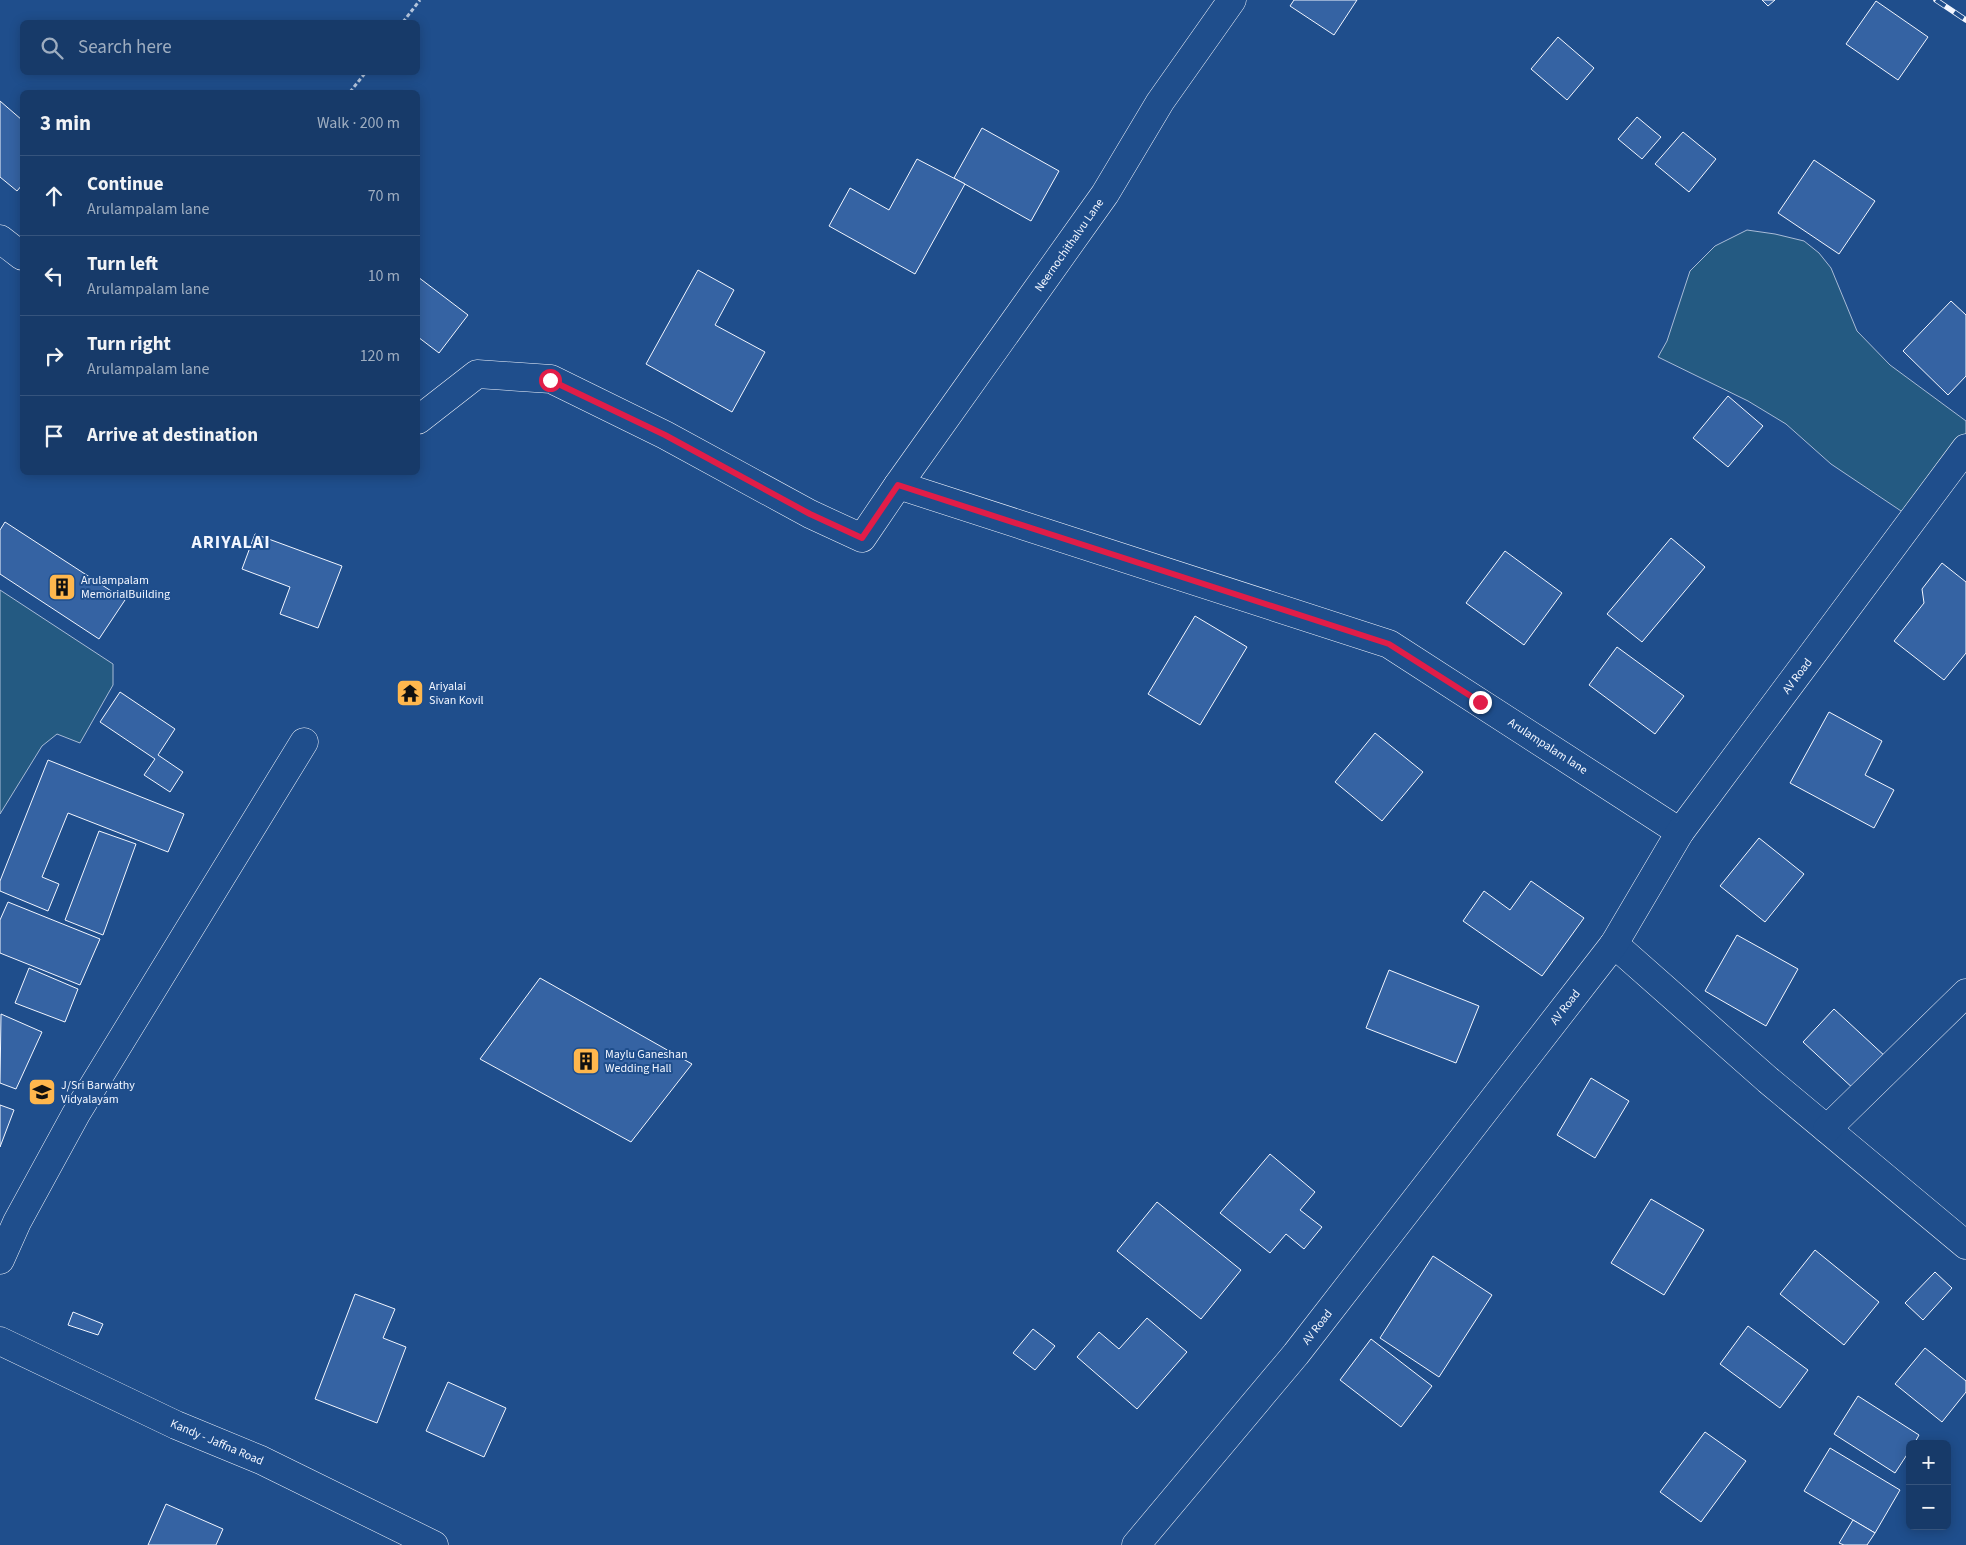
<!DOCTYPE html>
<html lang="en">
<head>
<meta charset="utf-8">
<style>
  body { margin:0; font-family:"Source Sans 3",sans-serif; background:#244571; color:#f1f3f6 }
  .controls { position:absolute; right:15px; bottom:15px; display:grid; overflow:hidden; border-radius:8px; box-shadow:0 2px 12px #0003 }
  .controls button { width:45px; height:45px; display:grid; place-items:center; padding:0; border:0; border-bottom:1px solid #36547d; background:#173a69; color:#f1f3f6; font:25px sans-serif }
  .stop { position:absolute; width:15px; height:15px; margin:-11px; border:4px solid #e11d48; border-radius:50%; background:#fff }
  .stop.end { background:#e11d48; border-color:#fff; box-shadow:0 1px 5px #0008 }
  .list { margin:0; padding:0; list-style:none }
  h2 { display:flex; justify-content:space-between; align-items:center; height:65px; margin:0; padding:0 20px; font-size:21px }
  h2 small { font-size:16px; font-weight:400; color:#9eadc0 }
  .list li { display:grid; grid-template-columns:32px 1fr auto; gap:15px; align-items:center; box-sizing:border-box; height:80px; padding:0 20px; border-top:1px solid #36547d }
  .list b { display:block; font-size:19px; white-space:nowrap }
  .list p { margin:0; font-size:16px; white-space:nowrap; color:#9eadc0 }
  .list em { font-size:16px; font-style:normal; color:#9eadc0 }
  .icon { flex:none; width:28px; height:28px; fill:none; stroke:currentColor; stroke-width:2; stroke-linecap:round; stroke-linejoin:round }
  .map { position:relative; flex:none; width:1966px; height:1545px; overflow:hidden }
  .search { position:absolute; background:#173a69; box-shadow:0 2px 12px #0003; left:20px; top:20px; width:400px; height:55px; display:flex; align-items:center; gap:12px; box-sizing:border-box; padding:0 18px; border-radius:8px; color:#9eadc0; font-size:19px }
  .panel { position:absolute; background:#173a69; box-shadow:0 2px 12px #0003; left:20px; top:90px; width:400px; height:385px; border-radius:8px }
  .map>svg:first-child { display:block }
  .green { fill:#245a82; stroke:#a8bbd7 }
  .building { fill:#3563a3; stroke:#f2f6ff }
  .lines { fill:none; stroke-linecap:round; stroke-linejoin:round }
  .minor-casing { stroke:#f2f6ff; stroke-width:29 }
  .highway-casing { stroke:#f2f6ff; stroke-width:29 }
  .path { stroke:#b3c4dc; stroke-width:3; stroke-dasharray:4 2.5; stroke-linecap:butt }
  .minor { stroke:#1f4e8c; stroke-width:28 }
  .highway { stroke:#1f4e8c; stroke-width:28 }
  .rail-casing { stroke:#f2f6ff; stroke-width:5.5 }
  .rail { stroke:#1f4e8c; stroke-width:4; stroke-dasharray:11; stroke-linecap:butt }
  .route { stroke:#e11d48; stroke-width:6 }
  .labels { text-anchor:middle; stroke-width:4; stroke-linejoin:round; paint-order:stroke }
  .street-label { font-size:12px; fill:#f2f6ff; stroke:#1f4e8c }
  .poi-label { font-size:12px; fill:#f2f6ff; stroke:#1f4e8c; text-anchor:start }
  .district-label { font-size:18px; font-weight:bold; letter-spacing:1px; fill:#f2f6ff; stroke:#1f4e8c }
</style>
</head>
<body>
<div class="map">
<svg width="1966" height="1545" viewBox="0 0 1966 1545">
  <rect width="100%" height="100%" fill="#1f4e8c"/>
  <!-- green -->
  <g class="green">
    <path d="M1747 230 1775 234 1804 241 1819 253 1831 268 1857 331 1890 365 1966 421V448L1913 519 1831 464 1786 424 1748 401 1658 357 1667 341 1690 271 1715 246Z"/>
    <path d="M0 590 113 664V685L80 743 57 734 42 746 0 814Z"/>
  </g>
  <!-- building -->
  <g class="building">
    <path d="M1294 0H1357L1334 35 1290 6Z"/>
    <path d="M1762 0H1775L1768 6Z"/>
    <path d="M1876 1 1928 37 1898 80 1846 44Z"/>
    <path d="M1558 37 1594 68 1567 100 1531 69Z"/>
    <path d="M0 101 22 120V185L17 191 0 177Z"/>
    <path d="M1637 117 1661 137 1642 159 1618 139Z"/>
    <path d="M982 128 1059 171 1031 221 954 178Z"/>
    <path d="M1683 132 1716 159 1689 192 1655 164Z"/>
    <path d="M917 159 965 184 915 274 829 226 850 188 889 210Z"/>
    <path d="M1814 160 1875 201 1839 254 1778 213Z"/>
    <path d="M698 270 734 290 715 325 765 352 732 412 646 364Z"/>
    <path d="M418 277 468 315 439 353 418 337Z"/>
    <path d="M1951 301 1966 315V376L1948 395 1903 351Z"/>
    <path d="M1728 396 1763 426 1728 467 1693 438Z"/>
    <path d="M5 522 125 600 99 639 0 574V530Z"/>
    <path d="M255 534 342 566 318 628 280 614 290 587 242 569Z"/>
    <path d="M1671 538 1705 567 1642 642 1607 614Z"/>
    <path d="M1505 551 1562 593 1524 645 1466 603Z"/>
    <path d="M1942 563 1966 582V653L1944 680 1894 641 1924 603 1922 589Z"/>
    <path d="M1195 616 1247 647 1200 725 1148 694Z"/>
    <path d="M1617 647 1684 696 1655 734 1589 685Z"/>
    <path d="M120 692 175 729 158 755 183 772 170 792 144 775 155 759 100 722Z"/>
    <path d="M1829 712 1882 741 1865 775 1894 790 1874 828 1790 783Z"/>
    <path d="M1375 733 1423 772 1382 821 1335 782Z"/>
    <path d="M48 760 184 814 168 852 68 813 42 877 59 884 48 911 0 891V881Z"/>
    <path d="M99 831 136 844 103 935 65 920Z"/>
    <path d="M1759 838 1804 874 1765 922 1720 886Z"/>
    <path d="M1531 881 1584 918 1542 976 1463 921 1484 891 1510 910Z"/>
    <path d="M8 902 100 939 80 985 0 953V920Z"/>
    <path d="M1737 935 1798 969 1766 1026 1705 991Z"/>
    <path d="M29 968 78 989 65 1022 15 1003Z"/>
    <path d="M1389 970 1479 1006 1456 1063 1366 1028Z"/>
    <path d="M540 978 692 1064 631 1142 480 1059Z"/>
    <path d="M1834 1009 1887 1058 1856 1091 1803 1042Z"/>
    <path d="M1 1014 42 1032 16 1089 0 1083Z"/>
    <path d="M1591 1078 1629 1101 1595 1158 1557 1135Z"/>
    <path d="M0 1105 14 1110 0 1147Z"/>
    <path d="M1270 1154 1315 1192 1300 1210 1322 1227 1304 1249 1286 1234 1270 1253 1220 1213Z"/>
    <path d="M1651 1199 1704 1230 1664 1295 1611 1263Z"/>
    <path d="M1157 1202 1241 1270 1201 1319 1117 1251Z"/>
    <path d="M1815 1250 1879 1302 1844 1345 1780 1294Z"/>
    <path d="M1433 1256 1492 1295 1439 1377 1380 1338Z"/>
    <path d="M1935 1272 1952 1288 1923 1320 1905 1303Z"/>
    <path d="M355 1294 395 1309 383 1338 406 1347 377 1423 315 1399Z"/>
    <path d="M73 1312 103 1324 98 1335 68 1325Z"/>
    <path d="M1147 1318 1187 1352 1137 1409 1077 1357 1099 1332 1119 1349Z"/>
    <path d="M1748 1326 1808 1370 1780 1408 1720 1364Z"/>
    <path d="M1033 1329 1055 1346 1035 1370 1013 1353Z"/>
    <path d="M1371 1339 1432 1386 1401 1427 1340 1380Z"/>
    <path d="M1925 1348 1966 1381V1392L1942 1422 1895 1384Z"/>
    <path d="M448 1382 506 1408 484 1457 426 1431Z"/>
    <path d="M1858 1396 1919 1435 1914 1444H1910V1450L1895 1473 1834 1434Z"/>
    <path d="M1705 1432 1746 1461 1701 1522 1660 1492Z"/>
    <path d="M1830 1448 1900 1490 1875 1533 1804 1491Z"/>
    <path d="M166 1504 223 1529 216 1545H148Z"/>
    <path d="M1853 1520 1875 1533 1867 1545H1844L1839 1543Z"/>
  </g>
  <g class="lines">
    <!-- minor casing -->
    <g class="minor-casing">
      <g id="minor">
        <path d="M0 239 22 256"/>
        <path d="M418 420 477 374 551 379 665 435 810 514 862 538 898 485 1389 644 1680 832"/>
        <path d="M898 485 1105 194 1160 102 1232 0"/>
        <path d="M1614 944 1768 1080 1966 1245"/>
        <path d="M1827 1129 1966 993"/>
        <path d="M0 1260 17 1222 76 1114 304 742"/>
        <path d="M1136 1545 1296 1354 1614 944 1680 832 1966 448"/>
      </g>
    </g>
    <!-- highway casing -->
    <g class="highway-casing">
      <path id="highway" d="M0 1341 176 1425 261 1460 434 1545"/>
    </g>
    <!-- path -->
    <g class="path">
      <path d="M403 22 420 0"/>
      <path d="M350 92 366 72"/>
    </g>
    <!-- minor -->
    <use href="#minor" class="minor"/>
    <!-- highway -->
    <use href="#highway" class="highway"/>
    <!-- rail casing -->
    <g class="rail-casing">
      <path id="rail" d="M1936 0 1966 20"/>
    </g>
    <!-- rail -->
    <use href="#rail" class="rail"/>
  </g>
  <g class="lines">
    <!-- route -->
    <path class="route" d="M550 380 665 435 810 514 862 538 898 485 1389 644 1480 702"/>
  </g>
  <!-- icons -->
  <defs>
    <g id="building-square" transform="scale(1.4375)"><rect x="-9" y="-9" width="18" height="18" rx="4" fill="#ffb74d" stroke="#1f4e8c"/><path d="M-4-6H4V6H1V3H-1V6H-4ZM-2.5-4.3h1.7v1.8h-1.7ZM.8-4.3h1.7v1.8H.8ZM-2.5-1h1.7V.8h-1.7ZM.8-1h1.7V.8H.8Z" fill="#111"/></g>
    <g id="temple-square" transform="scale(1.4375)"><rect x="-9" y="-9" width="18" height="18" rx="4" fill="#ffb74d" stroke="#1f4e8c"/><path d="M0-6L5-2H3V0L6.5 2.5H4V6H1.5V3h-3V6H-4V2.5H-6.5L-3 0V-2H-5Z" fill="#111"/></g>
    <g id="school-square" transform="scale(1.4375)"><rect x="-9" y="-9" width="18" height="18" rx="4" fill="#ffb74d" stroke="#1f4e8c"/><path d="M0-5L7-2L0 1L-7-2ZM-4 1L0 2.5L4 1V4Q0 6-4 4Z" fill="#111"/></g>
  </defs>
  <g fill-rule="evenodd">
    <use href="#building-square" x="62" y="587"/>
    <use href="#temple-square" x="410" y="693"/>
    <use href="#building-square" x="586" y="1061"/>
    <use href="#school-square" x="42" y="1092"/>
  </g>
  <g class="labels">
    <!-- street labels -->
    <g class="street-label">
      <text transform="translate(1069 245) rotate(-55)" y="4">Neernochithalvu Lane</text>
      <text transform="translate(1797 676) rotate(-53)" y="4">AV Road</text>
      <text transform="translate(1548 746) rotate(33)" y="4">Arulampalam lane</text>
      <text transform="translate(1565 1007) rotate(-52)" y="4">AV Road</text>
      <text transform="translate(1317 1327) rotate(-52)" y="4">AV Road</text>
      <text transform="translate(217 1442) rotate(23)" y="4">Kandy - Jaffna Road</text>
    </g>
    <!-- poi labels -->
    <g class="poi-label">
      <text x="81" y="584">Arulampalam<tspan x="81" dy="14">MemorialBuilding</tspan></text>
      <text x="429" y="690">Ariyalai<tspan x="429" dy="14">Sivan Kovil</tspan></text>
      <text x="605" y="1058">Maylu Ganeshan<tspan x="605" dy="14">Wedding Hall</tspan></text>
      <text x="61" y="1089">J/Sri Barwathy<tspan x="61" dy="14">Vidyalayam</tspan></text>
    </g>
    <!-- district labels -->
    <g class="district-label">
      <text x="231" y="548">ARIYALAI</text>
    </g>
  </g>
</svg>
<div class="controls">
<button>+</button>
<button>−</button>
</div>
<div class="stop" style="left:550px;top:380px"></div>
<div class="stop end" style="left:1480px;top:702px"></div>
<div class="search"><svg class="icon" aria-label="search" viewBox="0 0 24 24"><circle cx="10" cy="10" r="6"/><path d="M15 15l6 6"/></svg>Search here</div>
<section class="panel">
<h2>3 min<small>Walk · 200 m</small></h2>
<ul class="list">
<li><svg class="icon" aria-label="ahead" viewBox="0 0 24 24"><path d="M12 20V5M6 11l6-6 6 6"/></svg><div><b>Continue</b><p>Arulampalam lane</p></div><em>70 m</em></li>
<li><svg class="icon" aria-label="left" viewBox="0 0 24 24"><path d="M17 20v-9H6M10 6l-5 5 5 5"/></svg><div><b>Turn left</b><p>Arulampalam lane</p></div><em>10 m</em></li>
<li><svg class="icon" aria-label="right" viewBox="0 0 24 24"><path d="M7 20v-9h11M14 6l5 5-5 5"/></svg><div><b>Turn right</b><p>Arulampalam lane</p></div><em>120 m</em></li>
<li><svg class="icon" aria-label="arrive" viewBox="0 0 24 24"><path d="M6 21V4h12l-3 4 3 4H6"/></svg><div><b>Arrive at destination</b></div></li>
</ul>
</section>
</div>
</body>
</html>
